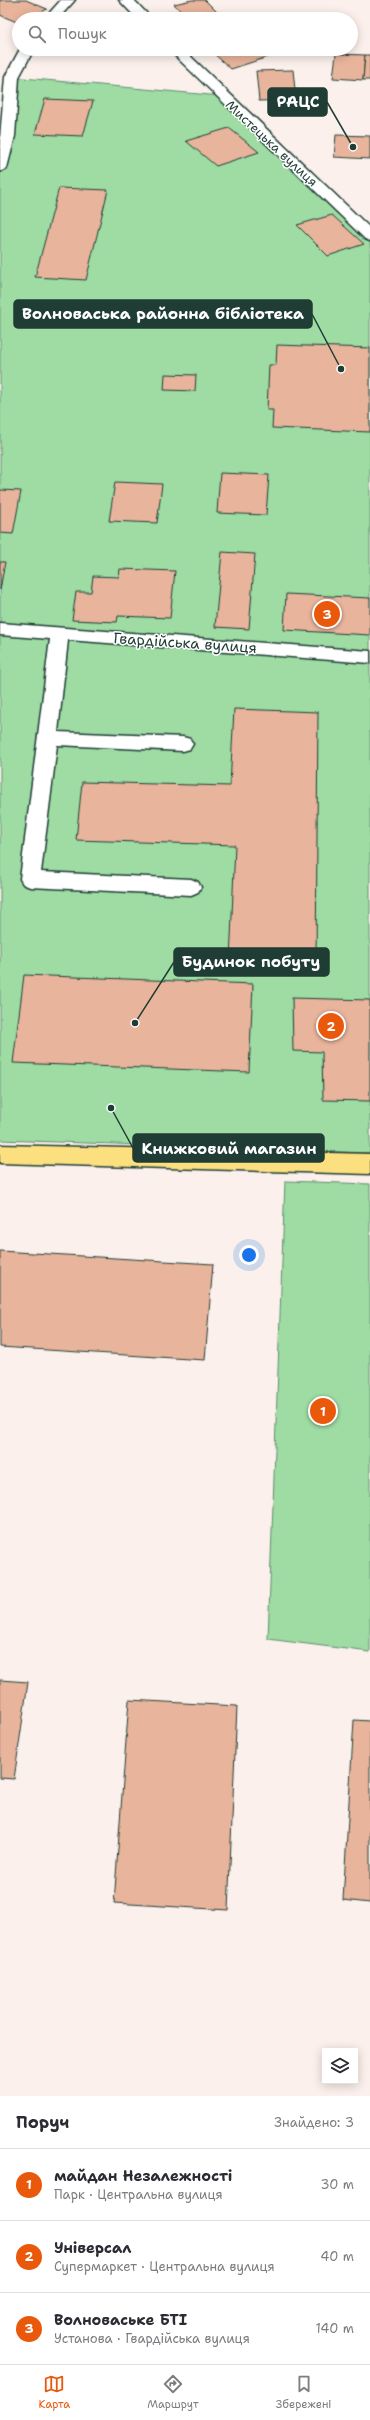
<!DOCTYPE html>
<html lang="uk">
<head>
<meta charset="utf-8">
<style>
  body { margin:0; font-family:"Shantell Sans",sans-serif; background:#f7f7f7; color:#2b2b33 }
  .controls { position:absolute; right:12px; bottom:12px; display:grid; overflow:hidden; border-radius:0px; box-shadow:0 2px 10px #0003 }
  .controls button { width:36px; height:36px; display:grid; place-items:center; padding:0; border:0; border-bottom:1px solid #e1e1e2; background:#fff; color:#2b2b33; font:20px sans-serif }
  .you { position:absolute; left:249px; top:1255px; width:14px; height:14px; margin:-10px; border:3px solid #fff; border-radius:50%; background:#1a73e8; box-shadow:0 0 0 6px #1a73e833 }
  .badge { display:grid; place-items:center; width:26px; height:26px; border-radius:50%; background:#ea580c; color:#fff; font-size:13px; font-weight:700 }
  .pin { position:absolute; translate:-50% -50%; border:2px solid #fff; box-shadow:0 1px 4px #0006 }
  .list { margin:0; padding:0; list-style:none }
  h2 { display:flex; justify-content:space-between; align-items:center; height:52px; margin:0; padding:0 16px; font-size:17px }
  h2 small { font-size:13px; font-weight:400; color:#7c7c81 }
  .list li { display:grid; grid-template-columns:26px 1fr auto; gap:12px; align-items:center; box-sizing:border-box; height:72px; padding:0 16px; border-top:1px solid #e1e1e2 }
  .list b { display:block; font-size:15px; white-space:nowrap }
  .list p { margin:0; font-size:13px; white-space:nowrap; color:#7c7c81 }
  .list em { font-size:13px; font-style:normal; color:#7c7c81 }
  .icon { flex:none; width:22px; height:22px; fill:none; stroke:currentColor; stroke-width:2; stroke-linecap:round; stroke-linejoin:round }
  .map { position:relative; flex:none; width:370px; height:2096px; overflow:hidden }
  .search { position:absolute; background:#fff; box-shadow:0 2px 10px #0003; left:12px; right:12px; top:12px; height:44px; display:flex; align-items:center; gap:10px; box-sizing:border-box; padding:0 14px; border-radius:22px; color:#7c7c81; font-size:15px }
  .sheet { height:268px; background:#fff }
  nav { display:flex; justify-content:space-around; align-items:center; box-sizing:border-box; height:56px; border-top:1px solid #e1e1e2; background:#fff; font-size:11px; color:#7c7c81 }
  nav a { display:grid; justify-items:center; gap:2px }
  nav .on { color:#ea580c }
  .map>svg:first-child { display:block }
  .green { fill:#9edca4; stroke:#5e8c6c }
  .building { fill:#e9b49c; stroke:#1f3d34 }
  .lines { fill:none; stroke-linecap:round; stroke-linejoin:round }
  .minor-casing { stroke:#1f3d34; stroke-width:3 }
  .major-casing { stroke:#1f3d34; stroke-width:3 }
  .minor { fill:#fff; fill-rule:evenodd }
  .major { fill:#fce080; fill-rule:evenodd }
  .labels { text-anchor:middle; stroke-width:3; stroke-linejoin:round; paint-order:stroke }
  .far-street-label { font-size:13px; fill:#1f3d34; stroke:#fff }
  .street-label { font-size:15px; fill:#1f3d34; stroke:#fff }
  .leader { fill:none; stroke:#1f3d34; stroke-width:1.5 }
  .callout-dot { fill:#1f3d34; stroke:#fff; stroke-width:1.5 }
  .callout { fill:#1f3d34; stroke:#1f3d34; stroke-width:1.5 }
  .callout-label { font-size:16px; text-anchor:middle; font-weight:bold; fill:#fff }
</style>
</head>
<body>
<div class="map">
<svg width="370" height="2096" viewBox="0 0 370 2096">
  <rect width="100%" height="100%" fill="#fbf0eb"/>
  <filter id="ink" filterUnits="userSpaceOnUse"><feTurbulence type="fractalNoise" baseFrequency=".025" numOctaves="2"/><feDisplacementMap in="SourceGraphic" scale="8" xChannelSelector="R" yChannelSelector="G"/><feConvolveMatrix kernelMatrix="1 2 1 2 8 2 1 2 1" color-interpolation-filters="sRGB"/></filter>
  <g filter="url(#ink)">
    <!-- green -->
    <g class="green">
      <path d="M12 77 221 96 370 236V1153L0 1140V133L7 136Z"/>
      <path d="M285 1181 370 1184V1652L268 1639Z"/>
    </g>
    <!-- building -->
    <g class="building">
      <path d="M0 0H26L47 9 29 19H19V23L0 15Z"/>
      <path d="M192 0H205L222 17 188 19 174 4Z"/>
      <path d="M224 49H266L274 55 231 69 212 52Z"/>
      <path d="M336 54 365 55 363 80 333 78Z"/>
      <path d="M365 55H370V80H363Z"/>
      <path d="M293 70 296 100 259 101 256 71Z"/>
      <path d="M45 99 93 101 83 136 35 134Z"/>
      <path d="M229 128 259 152 216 166 186 141Z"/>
      <path d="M336 135 370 136V159L334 157Z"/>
      <path d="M59 188 108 190 86 280 35 277Z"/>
      <path d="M332 215 364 244 328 256 297 225Z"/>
      <path d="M277 345 370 348V432L272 428 273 410H267L269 365H276Z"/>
      <path d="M165 374 196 375 195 391 164 390Z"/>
      <path d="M220 473 269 475 266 515 217 513Z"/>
      <path d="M115 482 162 484 157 523 109 521Z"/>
      <path d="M0 490 21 491 13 534 0 533Z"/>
      <path d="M222 552 255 554 249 629 215 627Z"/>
      <path d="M0 562H5L0 590Z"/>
      <path d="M120 569 175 571 170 618 118 616 117 622 72 620 76 592H91L93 576 119 577Z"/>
      <path d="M286 594 370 598V635L284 630Z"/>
      <path d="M234 709 318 712 316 964 230 961 235 845 76 840 82 782 230 786Z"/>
      <path d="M24 975 253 984 249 1072 13 1063Z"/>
      <path d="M292 998 370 1000V1101L323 1100 322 1052 293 1051Z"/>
      <path d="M0 1251 213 1264 205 1360 0 1347Z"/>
      <path d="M0 1680 28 1682 14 1779 0 1778Z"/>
      <path d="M129 1700 237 1706 228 1910 114 1903Z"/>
      <path d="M354 1720 370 1721V1903L343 1900Z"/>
    </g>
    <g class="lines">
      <!-- minor casing -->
      <g class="minor-casing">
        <g id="minor">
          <path d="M61 0H75L58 19H44Z"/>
          <path d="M119 0H134L152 19H137Z"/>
          <path d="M20 49H34L19 77 15 136 7 168 0 172V139L5 77Z"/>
          <path d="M168 49H183L370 228V241L365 239Z"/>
          <path d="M0 623 370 651V663L68 640 58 732 183 737 190 739 193 744 190 749 183 751 57 745 41 872 191 879 198 882 201 887 198 892 191 895 30 887 23 884 20 879 50 639 0 635Z"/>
        </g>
      </g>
      <!-- major casing -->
      <g class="major-casing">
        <path id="major" d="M0 1145 370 1154V1174L0 1163Z"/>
      </g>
      <!-- minor -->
      <use href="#minor" class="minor"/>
      <!-- major -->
      <use href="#major" class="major"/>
    </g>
  </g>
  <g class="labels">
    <!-- far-street labels -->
    <g class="far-street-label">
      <text transform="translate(272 143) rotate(43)" y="5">Мистецька вулиця</text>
    </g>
    <!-- street labels -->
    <g class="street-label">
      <text transform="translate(185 643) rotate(4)" y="5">Гвардійська вулиця</text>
    </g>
  </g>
  <!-- callouts -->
  <path class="leader" d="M353 147L327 102M341 369L312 314M135 1023L174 962M111 1108L133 1148"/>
  <g class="callout-dot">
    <circle cx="353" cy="147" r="4"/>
    <circle cx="341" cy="369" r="4"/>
    <circle cx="135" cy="1023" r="4"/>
    <circle cx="111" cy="1108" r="4"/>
  </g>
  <g class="callout">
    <rect x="268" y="88" width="59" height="28" rx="4"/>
    <rect x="14" y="300" width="298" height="28" rx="4"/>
    <rect x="174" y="948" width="155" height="28" rx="4"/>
    <rect x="133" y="1134" width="191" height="28" rx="4"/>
  </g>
  <g class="callout-label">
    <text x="298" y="107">РАЦС</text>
    <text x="163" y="319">Волноваська районна бібліотека</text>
    <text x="251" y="967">Будинок побуту</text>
    <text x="229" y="1154">Книжковий магазин</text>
  </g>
</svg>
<div class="controls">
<button><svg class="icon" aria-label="layers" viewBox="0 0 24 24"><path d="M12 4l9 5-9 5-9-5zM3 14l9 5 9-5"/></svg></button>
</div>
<div class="you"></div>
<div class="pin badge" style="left:323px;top:1411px">1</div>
<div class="pin badge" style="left:331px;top:1026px">2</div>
<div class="pin badge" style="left:327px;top:614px">3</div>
<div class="search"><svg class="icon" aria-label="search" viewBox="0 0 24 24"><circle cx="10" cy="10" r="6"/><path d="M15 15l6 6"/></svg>Пошук</div>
</div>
<section class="sheet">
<h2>Поруч<small>Знайдено: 3</small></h2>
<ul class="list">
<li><span class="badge">1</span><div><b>майдан Незалежності</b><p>Парк · Центральна вулиця</p></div><em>30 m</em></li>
<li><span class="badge">2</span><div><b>Універсал</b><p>Супермаркет · Центральна вулиця</p></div><em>40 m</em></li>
<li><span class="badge">3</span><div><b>Волноваське БТІ</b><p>Установа · Гвардійська вулиця</p></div><em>140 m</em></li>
</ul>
</section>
<nav>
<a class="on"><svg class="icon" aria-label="map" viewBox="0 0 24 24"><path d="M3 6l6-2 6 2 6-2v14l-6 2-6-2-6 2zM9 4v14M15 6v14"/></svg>Карта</a>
<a><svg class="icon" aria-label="directions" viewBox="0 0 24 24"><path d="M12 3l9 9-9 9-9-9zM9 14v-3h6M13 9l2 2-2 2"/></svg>Маршрут</a>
<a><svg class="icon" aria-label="saved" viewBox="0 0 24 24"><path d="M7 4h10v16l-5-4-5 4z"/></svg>Збережені</a>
</nav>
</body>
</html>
